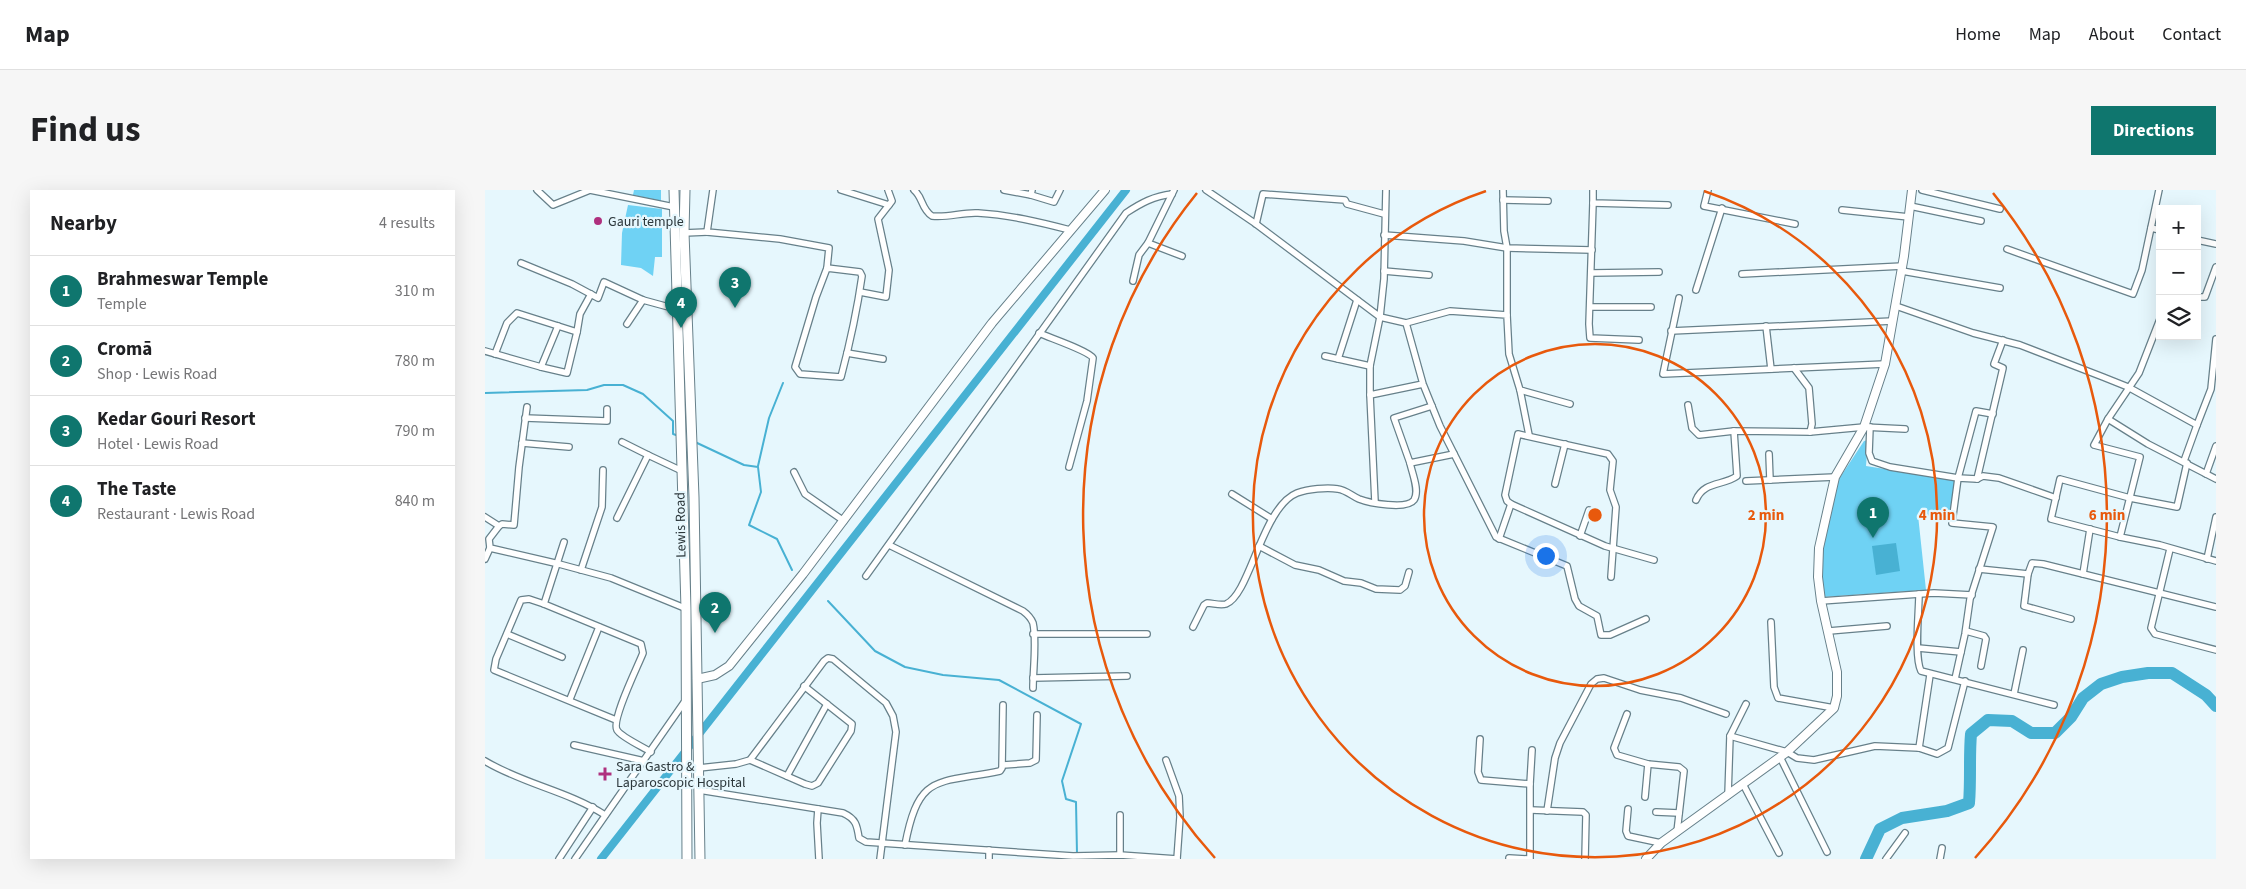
<!DOCTYPE html>
<html lang="en">
<head>
<meta charset="utf-8">
<style>
  body { margin:0; font-family:"Source Sans 3",sans-serif; background:#f6f6f6; color:#202124 }
  .controls { position:absolute; right:15px; top:15px; display:grid; overflow:hidden; border-radius:0px; box-shadow:0 5px 20px #0002 }
  .controls button { width:45px; height:45px; display:grid; place-items:center; padding:0; border:0; border-bottom:1px solid #e0e0e0; background:#fff; color:#202124; font:25px sans-serif }
  .you { position:absolute; left:1060px; top:365px; width:18px; height:18px; margin:-12px; border:4px solid #fff; border-radius:50%; background:#1a73e8; box-shadow:0 0 0 8px #1a73e833 }
  .badge { display:grid; place-items:center; width:32px; height:32px; border-radius:50%; background:#0f766e; color:#fff; font-size:16px; font-weight:700 }
  .pin { position:absolute; translate:-50% -41px; filter:drop-shadow(0 1px 2px #0008) }
  .pin::after { content:''; position:absolute; top:26px; width:18px; height:15px; background:inherit; clip-path:polygon(0 0,100% 0,50% 100%) }
  .list { margin:0; padding:0; list-style:none }
  h2 { display:flex; justify-content:space-between; align-items:center; height:65px; margin:0; padding:0 20px; font-size:21px }
  h2 small { font-size:16px; font-weight:400; color:#757577 }
  .list li { display:grid; grid-template-columns:32px 1fr auto; gap:15px; align-items:center; box-sizing:border-box; height:70px; padding:0 20px; border-top:1px solid #e0e0e0 }
  .list b { display:block; font-size:19px; white-space:nowrap }
  .list p { margin:0; font-size:16px; white-space:nowrap; color:#757577 }
  .list em { font-size:16px; font-style:normal; color:#757577 }
  .icon { flex:none; width:28px; height:28px; fill:none; stroke:currentColor; stroke-width:2; stroke-linecap:round; stroke-linejoin:round }
  .map { position:relative; flex:none; width:1731px; height:669px; overflow:hidden; border-radius:0px }
  header { display:flex; align-items:center; gap:30px; box-sizing:border-box; height:70px; padding:0 25px; background:#fff; border-bottom:1px solid #e0e0e0 }
  header strong { font-size:24px }
  nav { display:flex; gap:28px; margin-inline-start:auto; font-size:18px }
  .intro { display:flex; align-items:center; justify-content:space-between; box-sizing:border-box; height:120px; padding:0 30px }
  h1 { margin:0; font-size:35px }
  .button { padding:12px 22px; border-radius:0px; background:#0f766e; color:#fff; font-size:18px; font-weight:700 }
  main { display:flex; gap:30px; padding:0 30px }
  aside { flex:1; background:#fff; border-radius:0px; box-shadow:0 5px 20px #0002 }
  .map>svg:first-child { display:block }
  .green { fill:#6fd2f4 }
  .water { fill:#48b1d3 }
  .lines { fill:none; stroke-linecap:round; stroke-linejoin:round }
  .stream { stroke:#48b1d3; stroke-width:2 }
  .canal { stroke:#48b1d3; stroke-width:8 }
  .river { stroke:#48b1d3; stroke-width:12 }
  .street-casing { stroke:#67808a; stroke-width:8 }
  .secondary-casing { stroke:#67808a; stroke-width:10 }
  .primary-casing { stroke:#67808a; stroke-width:11 }
  .street { stroke:#fff; stroke-width:5.5 }
  .secondary { stroke:#fff; stroke-width:8 }
  .primary { stroke:#fff; stroke-width:9 }
  .ring { fill:none; stroke:#e8590c; stroke-width:2.5 }
  .poi-dot { fill:#af307e; stroke:#e6f7fd; stroke-width:2 }
  .labels { text-anchor:middle; stroke-width:4.5; stroke-linejoin:round; paint-order:stroke }
  .poi-label { font-size:14px; fill:#2c373b; stroke:#e6f7fd; text-anchor:start }
  .street-label { font-size:14px; fill:#2c373b; stroke:#e6f7fd }
  .centre { fill:#e8590c; stroke:#e6f7fd; stroke-width:2.5 }
  .ring-label { font-size:15px; text-anchor:middle; font-weight:bold; fill:#e8590c; stroke:#e6f7fd; stroke-width:4.5; stroke-linejoin:round; paint-order:stroke }
</style>
</head>
<body>
<header>
<strong>Map</strong>
<nav><a>Home</a><a>Map</a><a>About</a><a>Contact</a></nav>
</header>
<div class="intro"><h1>Find us</h1><a class="button">Directions</a></div>
<main>
<aside>
<h2>Nearby<small>4 results</small></h2>
<ul class="list">
<li><span class="badge">1</span><div><b>Brahmeswar Temple</b><p>Temple</p></div><em>310 m</em></li>
<li><span class="badge">2</span><div><b>Cromā</b><p>Shop · Lewis Road</p></div><em>780 m</em></li>
<li><span class="badge">3</span><div><b>Kedar Gouri Resort</b><p>Hotel · Lewis Road</p></div><em>790 m</em></li>
<li><span class="badge">4</span><div><b>The Taste</b><p>Restaurant · Lewis Road</p></div><em>840 m</em></li>
</ul>
</aside>
<div class="map">
<svg width="1731" height="669" viewBox="0 0 1731 669">
  <rect width="100%" height="100%" fill="#e6f7fd"/>
  <!-- green -->
  <g class="green">
    <path d="M149 0H176V11L148 5Z"/>
    <path d="M143 15 177 19V67H170L168 86 156 78 136 75 137 43Z"/>
    <path d="M1383 250 1381 276 1470 290 1465 327 1433 325 1441 400 1338 407 1336 369 1354 289 1379 251Z"/>
  </g>
  <!-- water -->
  <path class="water" d="M1411 353 1415 381 1391 385 1387 356Z"/>
  <g class="lines">
    <!-- stream -->
    <g class="stream">
      <path d="M0 203 102 200 119 195H138L158 204 188 231V244L194 246"/>
      <path d="M210 252 259 275 273 277 276 302 264 335 292 349 307 380"/>
      <path d="M273 276 284 228 298 193"/>
      <path d="M343 411 390 461 420 477 458 485 514 490 596 534 577 591 581 609 591 612 592 664"/>
    </g>
    <!-- canal -->
    <path class="canal" d="M116 669 641 0"/>
    <!-- river -->
    <path class="river" d="M1381 669 1395 639 1417 628 1462 621 1484 613C1486 590 1484 567 1486 544L1503 530 1527 531 1546 543H1570L1586 527 1598 508 1616 494 1637 487 1663 483H1687L1721 505 1731 516"/>
    <!-- street casing -->
    <g class="street-casing">
      <g id="street">
        <path d="M52 0 68 15 105 0 189 17"/>
        <path d="M228 0 222 42 295 49 344 58 342 78"/>
        <path d="M356 0 404 15"/>
        <path d="M429 0C438 7 436 19 447 26 463 28 477 22 493 23 525 25 554 32 585 40"/>
        <path d="M519 0 546 5"/>
        <path d="M547 0 546 5 569 12 575 0"/>
        <path d="M689 0 663 53 697 66"/>
        <path d="M721 0 771 34 895 127 899 89 901 0"/>
        <path d="M1018 0 1019 41 1022 58V125"/>
        <path d="M1108 0V13L1183 15"/>
        <path d="M1223 0 1219 16 1310 34"/>
        <path d="M1437 0 1515 19"/>
        <path d="M1018 10 1063 11"/>
        <path d="M1108 13 1104 134 1105 148 1154 150"/>
        <path d="M1425 16 1496 31"/>
        <path d="M1357 20 1424 27"/>
        <path d="M771 34 778 4 860 10 862 14 899 24"/>
        <path d="M1666 38 1675 40"/>
        <path d="M199 43 222 42"/>
        <path d="M899 45 979 51 1022 58 1107 60"/>
        <path d="M1712 50 1731 54"/>
        <path d="M1522 59 1648 104 1657 80 1674 0"/>
        <path d="M36 73 87 94 113 108 119 92 158 110 191 119 194 117"/>
        <path d="M342 78 375 82 377 86C372 121 365 153 356 187L315 184 310 177 331 107Z"/>
        <path d="M899 81 944 85"/>
        <path d="M1417 81 1515 98"/>
        <path d="M1106 83 1174 82"/>
        <path d="M1257 84 1418 76"/>
        <path d="M648 91 654 65 663 53"/>
        <path d="M1211 100 1237 18"/>
        <path d="M375 102 401 107 404 80 393 29 407 11 403 0"/>
        <path d="M1712 107H1720L1731 77"/>
        <path d="M1194 108 1178 184 1400 174"/>
        <path d="M1411 116 1488 143 1535 155 1618 187 1643 197 1712 235 1726 199 1731 149"/>
        <path d="M1105 117H1166"/>
        <path d="M1675 129 1654 183 1623 229 1663 254 1731 289"/>
        <path d="M921 133 965 121 1022 125 1024 164 1035 200 1085 214"/>
        <path d="M142 134 158 110"/>
        <path d="M73 136 56 177 82 183 92 142"/>
        <path d="M1281 136 1286 179"/>
        <path d="M1186 141 1408 131"/>
        <path d="M554 143C565 148 604 161 608 168L602 211 584 277"/>
        <path d="M0 161 56 177"/>
        <path d="M362 163 398 169"/>
        <path d="M10 164 22 133 32 123 92 142 95 124 106 104"/>
        <path d="M840 166 885 176"/>
        <path d="M853 169 872 110"/>
        <path d="M1309 178 1324 198 1327 234 1325 242 1379 237 1420 239"/>
        <path d="M938 194 885 205V176L895 127 921 133 938 194 955 236 1011 347 1082 376 1090 409 1094 416 1112 426 1116 445H1125L1161 429"/>
        <path d="M1035 200 1044 245"/>
        <path d="M885 205 890 312"/>
        <path d="M1203 215 1207 238 1214 245 1249 241 1325 242"/>
        <path d="M947 216 909 228 925 273 969 264"/>
        <path d="M40 228 122 231V219"/>
        <path d="M1623 229 1609 255 1655 267 1635 347 1675 355 1731 371"/>
        <path d="M1385 237 1384 263 1387 271 1405 277 1473 288 1491 221 1508 224"/>
        <path d="M137 252 163 265"/>
        <path d="M37 253 84 257"/>
        <path d="M1284 264 1285 290"/>
        <path d="M1699 271 1712 235"/>
        <path d="M309 282 320 304 359 331"/>
        <path d="M1721 284 1731 256"/>
        <path d="M1492 289 1518 178 1509 174 1518 150"/>
        <path d="M1261 291 1350 287"/>
        <path d="M1070 294 1080 254"/>
        <path d="M747 304 787 329"/>
        <path d="M1211 310C1219 291 1238 296 1252 286L1249 241"/>
        <path d="M1026 314 1022 311 1020 305 1033 244 1123 264 1128 271 1125 300 1131 317 1126 387"/>
        <path d="M0 327 14 336 17 334 29 335 34 277 42 217"/>
        <path d="M132 328 163 265 197 281"/>
        <path d="M14 336 4 349 5 358 74 374 126 388 202 419"/>
        <path d="M1095 346 1104 320"/>
        <path d="M1635 347 1566 329 1575 289 1645 308 1692 317 1702 273"/>
        <path d="M1014 349 1026 314 1120 356 1169 370"/>
        <path d="M404 355 538 421C542 424 546 428 548 433 552 451 548 479 548 498"/>
        <path d="M774 356 810 375 834 380 859 391 876 393 891 399 915 400 920 396 924 382"/>
        <path d="M1685 359 1666 438 1670 444 1731 460"/>
        <path d="M0 369 5 358"/>
        <path d="M1722 369 1731 327"/>
        <path d="M1494 379 1543 384"/>
        <path d="M96 380 117 317 118 280"/>
        <path d="M1598 384 1605 339"/>
        <path d="M381 386 641 23C656 13 669 6 687 4"/>
        <path d="M1434 404C1434 421 1429 467 1436 481L1569 515"/>
        <path d="M1336 411 1449 403 1487 405"/>
        <path d="M59 414 79 352"/>
        <path d="M1586 429 1539 416 1543 384 1547 373 1558 374 1731 417"/>
        <path d="M1286 432 1289 497 1293 508 1349 518"/>
        <path d="M708 437 719 415 722 413C728 413 735 416 741 414 765 405 777 317 812 303 823 299 842 297 853 299 861 300 867 306 874 309 884 313 922 320 929 310 935 301 927 283 925 273"/>
        <path d="M1344 441 1402 436"/>
        <path d="M1481 441 1499 446 1501 449 1496 476"/>
        <path d="M22 444 77 467"/>
        <path d="M548 444H662"/>
        <path d="M1433 458 1476 462"/>
        <path d="M548 488 642 486"/>
        <path d="M1470 489 1480 444 1485 409 1508 337 1467 333 1473 288 1492 289 1498 286 1514 288 1571 308"/>
        <path d="M1529 504 1538 460"/>
        <path d="M85 509 114 437"/>
        <path d="M1142 524 1129 558 1132 565 1163 574 1194 577 1199 581 1192 642"/>
        <path d="M131 530 9 480 11 469 36 410 44 409 59 414 156 454 158 463C153 476 126 530 132 540 136 547 158 557 166 562"/>
        <path d="M1245 546 1302 562 1312 568 1329 570 1390 556 1434 558 1452 564 1463 558 1480 491"/>
        <path d="M995 549 993 582 996 590 1045 594"/>
        <path d="M89 555 159 571"/>
        <path d="M1434 558 1445 485"/>
        <path d="M1295 567 1342 662"/>
        <path d="M265 570 320 594 327 596 333 593 366 541 367 534 319 496"/>
        <path d="M681 570 694 606 695 627 692 669"/>
        <path d="M0 571C38 594 83 601 120 625"/>
        <path d="M518 575 545 573 551 570 552 525"/>
        <path d="M214 578 251 574 265 570 339 471 343 468 348 469 401 513 408 526 411 542 395 669"/>
        <path d="M302 586 342 514"/>
        <path d="M1258 594 1294 663"/>
        <path d="M214 600 358 623C371 629 372 635 374 648L381 652 588 666 635 665 692 669"/>
        <path d="M1243 605 1245 546 1261 514"/>
        <path d="M1160 607 1163 574"/>
        <path d="M333 619 332 633 334 669"/>
        <path d="M1143 619 1141 641 1143 646 1176 653"/>
        <path d="M1046 620 1098 622 1101 625 1100 669"/>
        <path d="M1062 621 1070 568 1075 553 1106 494 1112 489 1119 488 1155 500 1196 508 1241 524"/>
        <path d="M1171 622 1194 623"/>
        <path d="M635 625V665"/>
        <path d="M420 655C434 582 452 594 515 581L517 578 518 515"/>
        <path d="M504 660V669"/>
        <path d="M1024 668 1043 669"/>
        <path d="M74 669 108 617"/>
        <path d="M90 669 200 511"/>
        <path d="M1045 669V594L1047 560"/>
        <path d="M1401 669 1420 643"/>
        <path d="M1455 669 1457 658"/>
      </g>
    </g>
    <!-- secondary casing -->
    <g class="secondary-casing">
      <g id="secondary">
        <path d="M212 489 230 485 244 476 318 384 507 133 620 0"/>
        <path d="M1161 669 1176 653 1302 562 1349 518 1352 506V482L1336 411 1333 387 1334 358 1350 287 1379 237 1400 174 1419 66 1427 0"/>
      </g>
    </g>
    <!-- primary casing -->
    <g class="primary-casing">
      <g id="primary">
        <path d="M189 0 201 419 202 669"/>
        <path d="M200 0 199 43 209 307 215 669"/>
      </g>
    </g>
    <!-- street -->
    <use href="#street" class="street"/>
    <!-- secondary -->
    <use href="#secondary" class="secondary"/>
    <!-- primary -->
    <use href="#primary" class="primary"/>
  </g>
  <!-- distance rings -->
  <g class="ring">
    <circle cx="1110" cy="325" r="171"/>
    <path d="M1219 1A342 342 0 1 1 1001 1"/>
    <path d="M730 668A512 512 0 0 1 712 3M1508 3A512 512 0 0 1 1490 668"/>
  </g>
  <!-- markers -->
  <g class="poi-dot">
    <circle cx="113" cy="31" r="5"/>
    <path d="M117.5 576.5h5v5h5v5h-5v5h-5v-5h-5v-5h5z"/>
  </g>
  <g class="labels">
    <!-- poi labels -->
    <g class="poi-label">
      <text x="123" y="36">Gauri temple</text>
      <text x="131" y="581">Sara Gastro &amp;<tspan x="131" dy="16">Laparoscopic Hospital</tspan></text>
    </g>
    <!-- street labels -->
    <g class="street-label">
      <text transform="translate(195 335) rotate(-91)" y="5">Lewis Road</text>
    </g>
  </g>
  <circle cx="1110" cy="325" r="8" class="centre"/>
  <g class="ring-label">
    <text x="1281" y="330">2 min</text>
    <text x="1452" y="330">4 min</text>
    <text x="1622" y="330">6 min</text>
  </g>
</svg>
<div class="controls">
<button>+</button>
<button>−</button>
<button><svg class="icon" aria-label="layers" viewBox="0 0 24 24"><path d="M12 4l9 5-9 5-9-5zM3 14l9 5 9-5"/></svg></button>
</div>
<div class="you"></div>
<div class="pin badge" style="left:1388px;top:348px">1</div>
<div class="pin badge" style="left:230px;top:443px">2</div>
<div class="pin badge" style="left:250px;top:118px">3</div>
<div class="pin badge" style="left:196px;top:138px">4</div>
</div>
</main>
</body>
</html>
